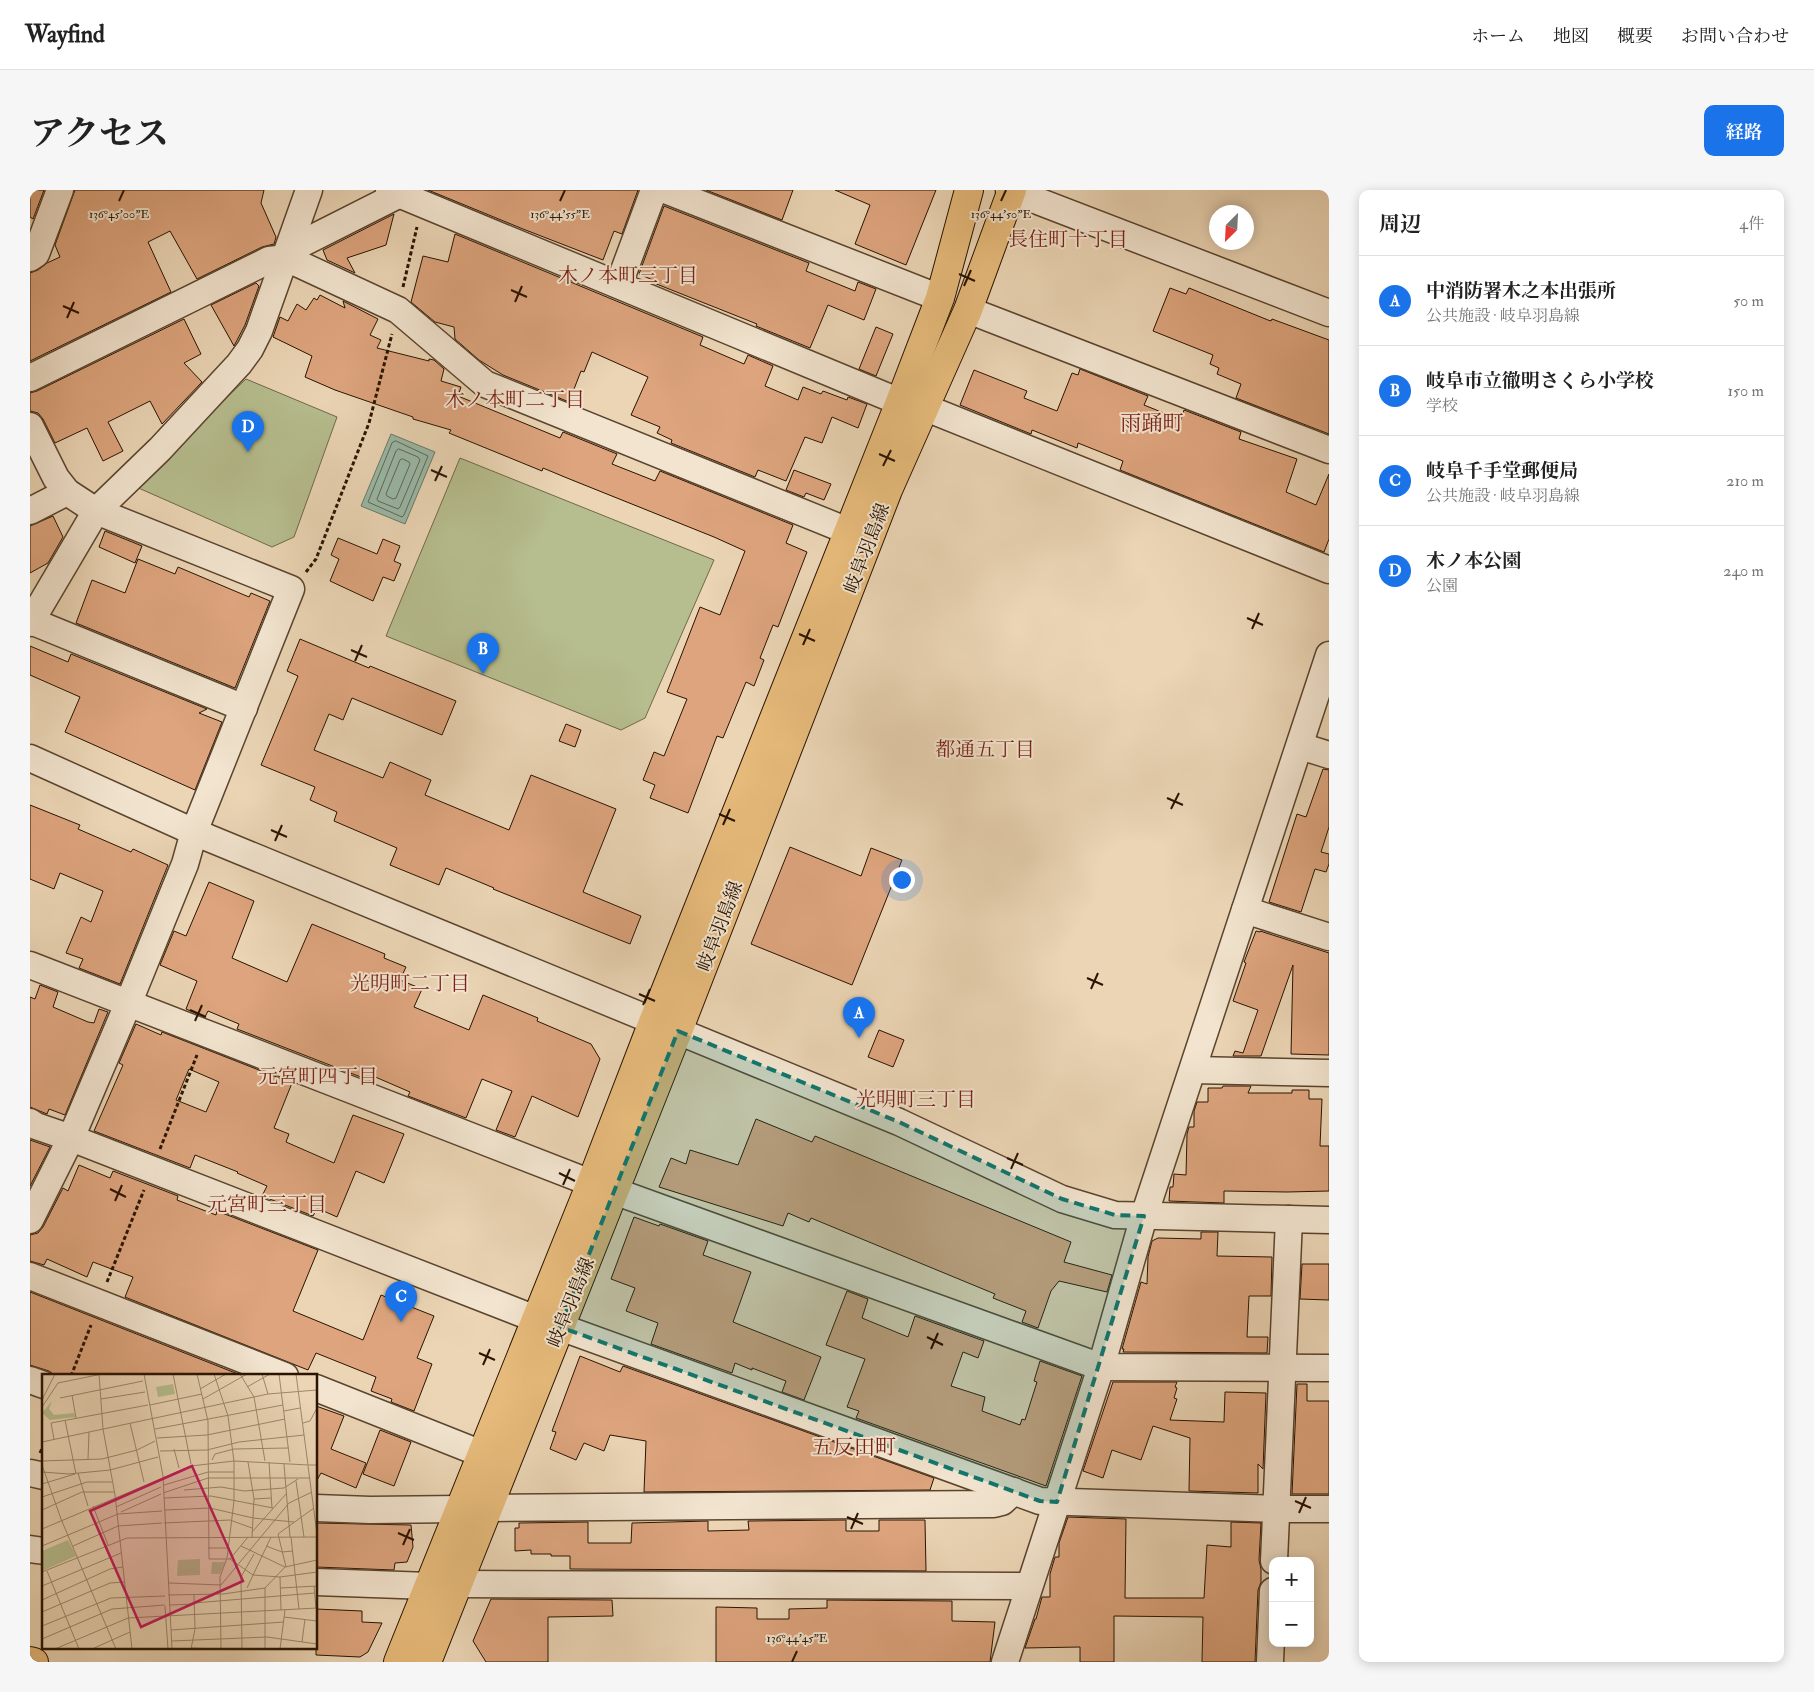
<!DOCTYPE html>
<html lang="ja">
<head>
<meta charset="utf-8">
<style>
  body { margin:0; font-family:"IM FELL Double Pica","Noto Serif JP",serif; background:#f6f6f6; color:#222 }
  .controls { position:absolute; right:15px; bottom:15px; display:grid; overflow:hidden; border-radius:10px; box-shadow:0 2px 12px #0003 }
  .controls button { width:45px; height:45px; display:grid; place-items:center; padding:0; border:0; border-bottom:1px solid #e0e0e0; background:#fff; color:#222; font:25px sans-serif }
  .compass { position:absolute; left:1179px; top:15px; width:45px; height:45px; border-radius:50%; background:#fff; box-shadow:0 2px 12px #0003; rotate:204deg }
  .you { position:absolute; left:871px; top:689px; width:18px; height:18px; margin:-12px; border:4px solid #fff; border-radius:50%; background:#1a73e8; box-shadow:0 0 0 8px #1a73e833 }
  .badge { display:grid; place-items:center; width:32px; height:32px; border-radius:50%; background:#1a73e8; color:#fff; font-size:16px; font-weight:700 }
  .pin { position:absolute; translate:-50% -41px; filter:drop-shadow(0 1px 2px #0008) }
  .pin::after { content:''; position:absolute; top:26px; width:18px; height:15px; background:inherit; clip-path:polygon(0 0,100% 0,50% 100%) }
  .list { margin:0; padding:0; list-style:none }
  h2 { display:flex; justify-content:space-between; align-items:center; height:65px; margin:0; padding:0 20px; font-size:21px }
  h2 small { font-size:16px; font-weight:400; color:#767676 }
  .list li { display:grid; grid-template-columns:32px 1fr auto; gap:15px; align-items:center; box-sizing:border-box; height:90px; padding:0 20px; border-top:1px solid #e0e0e0 }
  .list b { display:block; font-size:19px; white-space:nowrap }
  .list p { margin:0; font-size:16px; white-space:nowrap; color:#767676 }
  .list em { font-size:16px; font-style:normal; color:#767676 }
  .map { position:relative; flex:none; width:1299px; height:1472px; overflow:hidden; border-radius:10px }
  header { display:flex; align-items:center; gap:30px; box-sizing:border-box; height:70px; padding:0 25px; background:#fff; border-bottom:1px solid #e0e0e0 }
  header strong { font-size:24px }
  nav { display:flex; gap:28px; margin-inline-start:auto; font-size:18px }
  .intro { display:flex; align-items:center; justify-content:space-between; box-sizing:border-box; height:120px; padding:0 30px }
  h1 { margin:0; font-size:35px }
  .button { padding:12px 22px; border-radius:10px; background:#1a73e8; color:#fff; font-size:18px; font-weight:700 }
  main { display:flex; gap:30px; padding:0 30px }
  aside { flex:1; background:#fff; border-radius:10px; box-shadow:0 2px 12px #0003 }
  .map>svg:first-child { display:block }
  .green { fill:#b6bd8e; stroke:#706848 }
  .water { fill:#99b9a8; stroke:#6c7765 }
  .lines { fill:none; stroke-linecap:round; stroke-linejoin:round }
  .shore { stroke:#616654; stroke-width:1 }
  .building { fill:#dda47d; stroke:#291301; fill-rule:evenodd }
  .minor-casing { stroke:#5a442e; stroke-width:29 }
  .major-casing { stroke:#291301; stroke-width:30 }
  .path { stroke:#291301; stroke-width:3; stroke-dasharray:4 2.5; stroke-linecap:butt }
  .minor { stroke:#f2e4cf; stroke-width:26 }
  .major { stroke:#e6ba7a; stroke-width:28 }
  .marked { fill:#0f766e; fill-opacity:0.2; stroke:#0f766e; stroke-width:4; stroke-dasharray:10 6; stroke-linejoin:round }
  .ticks { fill:none; stroke:#291301; stroke-width:2 }
  .labels { text-anchor:middle; stroke-width:4; stroke-linejoin:round; paint-order:stroke }
  .street-label { font-size:19px; fill:#291301; stroke:#f2e4cf }
  .neighbourhood-label { font-size:20px; fill:#7a1f14; stroke:#f2e4cf }
  .quarter-label { font-size:21px; fill:#7a1f14; stroke:#f2e4cf }
  .inset-road { fill:none; stroke:#9d876d; stroke-width:1 }
  .view { fill:#c2185b; fill-opacity:0.15; stroke:#c2185b; stroke-width:2.5 }
  .inset-edge { fill:none; stroke:#291301; stroke-width:2.5 }
  .ticks-label { font-size:12px; text-anchor:middle; fill:#291301; stroke:#f2e4cf; stroke-width:4; stroke-linejoin:round; paint-order:stroke }
</style>
</head>
<body>
<header>
<strong>Wayfind</strong>
<nav><a>ホーム</a><a>地図</a><a>概要</a><a>お問い合わせ</a></nav>
</header>
<div class="intro"><h1>アクセス</h1><a class="button">経路</a></div>
<main>
<div class="map">
<svg width="1299" height="1472" viewBox="0 0 1299 1472">
  <rect width="100%" height="100%" fill="#ebd5b5"/>
  <filter id="stains"><feTurbulence type="fractalNoise" baseFrequency=".004" numOctaves="4"/><feColorMatrix values="0 0 0 0 .2 0 0 0 0 .09 0 0 0 0 .02 0 0 0 .5 -.17"/></filter>
  <radialGradient id="worn" r=".72"><stop offset=".6" stop-color="#630" stop-opacity="0"/><stop offset="1" stop-color="#630" stop-opacity=".3"/></radialGradient>
  <!-- green -->
  <g class="green">
    <path d="M216 189 307 227 264 347 242 357 104 296Z"/>
    <path d="M430 268 684 370 615 528 591 540 356 446Z"/>
  </g>
  <!-- water -->
  <path class="water" d="M361 244 405 262 375 334 331 316Z"/>
  <g class="lines">
    <!-- shore -->
    <g class="shore">
      <path d="M366 251 398 266 374 325 372 327 338 312 362 253Z"/>
      <path d="M369 259 388 267 390 270 370 317 368 319 348 311 347 309 366 261Z"/>
      <path d="M373 269 379 272 380 274 366 308 363 309 357 306 356 304 370 270Z"/>
    </g>
  </g>
  <!-- building -->
  <g class="building">
    <path d="M0 0H14L3 29 0 27Z"/>
    <path d="M45 0H234L231 13 246 47 244 54 232 57 167 89 140 41 118 52 141 102 0 171V83L8 80 17 73 30 67 25 55Z"/>
    <path d="M398 0H608L592 44 584 41 573 70 493 39Z"/>
    <path d="M676 0H763L752 30Z"/>
    <path d="M805 0H906L876 75 825 54 840 15Z"/>
    <path d="M634 16 779 73 776 81 825 101 828 92 846 99 834 130 798 115 780 158 726 136 727 134 624 93 625 91 609 84Z"/>
    <path d="M364 24 356 55 317 68 325 83 297 70 293 60Z"/>
    <path d="M425 44 673 147 670 155 714 174 718 165 743 176 735 196 768 210 773 197 791 204 793 201 817 210 818 207 837 214 828 238 802 227 792 253 775 247 756 291 728 280 725 287 641 253 642 250 627 243 630 237 601 225 618 187 562 162 554 182 551 181 539 212 473 185 449 170 425 149 424 137 405 132 381 112 393 66 418 72Z"/>
    <path d="M226 93 229 96 215 135 204 156 181 115Z"/>
    <path d="M1140 98 1156 104 1159 98 1238 130 1241 131 1242 129 1299 150V244L1206 208 1211 194 1187 184 1189 178 1180 174 1183 165 1123 141Z"/>
    <path d="M290 105 315 118 313 111 348 129 340 145 351 150 347 158 399 171V169L404 170 414 179 411 191 431 197 428 206 530 248 533 242 587 264 582 274 625 291 630 281 763 335 756 353 777 362 748 437 743 435 730 468 734 470 724 496 716 492 693 548 687 546 658 623 620 608 625 595 613 590 624 562 634 566 657 509 637 502 670 417 690 425 715 361 684 347 537 288 513 278 512 281 419 243 421 240 383 229V227L305 200 275 187 282 166 243 147 250 127 258 131 267 114 276 120 284 108 287 110Z"/>
    <path d="M154 129 171 164 154 173 172 192 132 234 120 211 78 232 93 261 73 271 57 238 25 253 13 229 8 223 0 221V203L7 201Z"/>
    <path d="M846 137 863 144 846 186 829 179Z"/>
    <path d="M1050 179 1118 206 1114 215 1151 230 1154 220 1211 242 1209 249 1267 269 1256 302 1286 315 1299 284V349L1294 362 1090 280 1093 271 1048 253 1047 258 1002 240 1001 244 930 215 944 180 997 201 994 208 1027 221 1042 183 1048 185Z"/>
    <path d="M764 280 801 294 794 310 776 303 774 307 756 300Z"/>
    <path d="M23 326 33 347 18 373 0 383V336Z"/>
    <path d="M75 341 112 356 105 373 69 357Z"/>
    <path d="M308 348 347 364 353 349 370 356 364 371 371 374 364 391 353 387 343 411 300 391 309 369 301 365Z"/>
    <path d="M108 369 145 384 148 377 219 407 221 403 240 411 205 498 46 433 62 390 95 403Z"/>
    <path d="M270 449 339 478 340 476 426 511 412 545 322 508 313 530 299 524 284 560 353 588 360 572 401 590 395 605 479 640 501 585 586 619 553 702 611 726 600 754 463 699 464 698 416 678 409 695 360 675 367 658 304 631 307 622 280 610 285 597 231 575 268 486 257 481Z"/>
    <path d="M0 456 38 472 41 464 177 519 169 523 192 532 165 600 35 542 50 507 0 485Z"/>
    <path d="M536 534 551 540 545 557 529 551Z"/>
    <path d="M1293 579 1299 580V637L1291 662 1299 664V674L1296 682 1285 679 1271 722 1239 712 1267 624 1276 627Z"/>
    <path d="M0 615 50 635 48 639 101 662 103 659 138 675 90 794 49 778 53 769 36 763 51 727 61 732 73 701 30 683 24 699 0 689Z"/>
    <path d="M760 657 831 686 841 658 872 670 822 795 721 754Z"/>
    <path d="M179 692 224 711 202 768 257 792 282 734 355 764 354 768 376 777 370 790 392 799 384 817 439 840 453 805 508 828 507 831 561 854 570 869 548 927 502 906 485 947 466 940 482 901 452 889 436 928 378 906 380 902 343 886 341 891 207 839 209 834 178 821 175 827 156 819 167 791 130 775 144 741 156 746Z"/>
    <path d="M1226 741 1230 742V741L1299 763V865L1261 864 1263 775 1231 866H1203L1205 861 1213 863 1228 820 1203 811 1216 773 1214 772Z"/>
    <path d="M10 795 28 802 23 817 58 832 64 833 69 819 78 822 35 925 19 919 17 924 0 917V807L5 809Z"/>
    <path d="M106 834 131 845 132 842 262 893 244 938 259 944 256 952 304 973 323 925 374 944 354 993 326 981 307 1027 287 1018 283 1026 232 1006 237 996 207 983 208 982 165 965 160 978 64 941 93 875 89 873ZM159 879 189 892 176 922 146 910Z"/>
    <path d="M849 840 874 850 863 877 838 867Z"/>
    <path d="M1193 896H1221L1218 903H1262V900H1279V909H1292L1290 956H1299V1001L1257 1002 1194 1001V1013L1139 1011 1140 997H1143L1144 984 1156 985 1157 944 1159 937H1164V921L1167 912H1178V898H1192Z"/>
    <path d="M726 929 782 952 785 946 1041 1052 1034 1072 1082 1085 1077 1102 1029 1091 1021 1101 1008 1138 992 1132 996 1121 963 1108 965 1104 781 1028 779 1032 758 1023 753 1036 629 997 641 968 656 974 660 960 708 975Z"/>
    <path d="M0 950 20 957 0 996Z"/>
    <path d="M49 975 80 988 83 981 148 1006 147 1010 186 1025 187 1021 288 1060 263 1121 297 1135 333 1150 351 1105 404 1126 387 1168 402 1174 384 1221 361 1212 362 1209 341 1201 346 1187 286 1163 278 1180 95 1107 103 1087 63 1072 57 1087 17 1069 14 1075 0 1071V1045L8 1043 13 1037 33 998 38 1001Z"/>
    <path d="M604 1027 629 1036 630 1034 678 1051 673 1065 721 1082 703 1132 791 1167 774 1210 752 1202 756 1191 722 1178V1180L705 1173 702 1183 621 1154 628 1133 596 1121 605 1098 581 1089Z"/>
    <path d="M1171 1042H1188L1187 1066 1242 1067 1241 1106H1219L1217 1147H1238L1237 1163 1093 1162 1094 1159H1092L1111 1092 1117 1094 1118 1067 1122 1051 1128 1048 1171 1049Z"/>
    <path d="M1272 1074H1299V1110L1270 1109Z"/>
    <path d="M817 1101 838 1109 832 1128 878 1147 885 1126 954 1151 948 1168 933 1162 921 1196 955 1207 952 1221 990 1235 992 1229 995 1230 1007 1192 1004 1191 1010 1171 1052 1186 1016 1296 826 1228 829 1221 817 1217 835 1169 796 1155Z"/>
    <path d="M0 1102 208 1184 207 1186H26L19 1181 0 1175Z"/>
    <path d="M550 1166 590 1182 593 1176 904 1288 900 1300 614 1302 616 1251 580 1245 574 1261 554 1253 546 1270 520 1259 526 1242 522 1241Z"/>
    <path d="M1083 1192H1147L1145 1197 1147 1198 1144 1208 1147 1209 1140 1230 1194 1232 1195 1202 1236 1203 1233 1279 1228 1274V1303L1159 1301 1160 1248 1123 1236 1111 1270 1082 1260 1073 1288 1053 1281Z"/>
    <path d="M1267 1194H1277V1211H1299V1304H1262Z"/>
    <path d="M286 1216 314 1226 301 1259 336 1273 326 1298 291 1283 286 1292Z"/>
    <path d="M350 1240 381 1252 364 1296 333 1284Z"/>
    <path d="M1038 1327 1096 1329 1095 1408H1174L1177 1355 1201 1357V1332L1231 1333 1229 1370 1231 1379V1392L1228 1400 1225 1472H1172L1173 1427 1084 1426V1472H1050V1457L995 1458 1005 1429H1006L1012 1407H1020V1384L1025 1367H1029V1353Z"/>
    <path d="M816 1330V1341H849V1330H895L896 1381 540 1379V1366H521V1364H501V1360L485 1361V1338H489V1333L558 1332V1353H601L602 1333 678 1331V1341L719 1340 718 1331Z"/>
    <path d="M286 1333 381 1335 383 1357 377 1372 365 1373 364 1380 286 1377Z"/>
    <path d="M461 1409 582 1410 583 1426 518 1427V1472H456L443 1451Z"/>
    <path d="M797 1410 922 1411V1431L965 1432 960 1472H686V1417L727 1418V1429H759V1419L797 1418Z"/>
    <path d="M286 1419 332 1421V1432L352 1433 338 1462 330 1467 286 1465Z"/>
  </g>
  <g class="lines">
    <!-- minor casing -->
    <g class="minor-casing">
      <g id="minor">
        <path d="M359 0 870 212"/>
        <path d="M635 0 910 108"/>
        <path d="M979 0 1299 123"/>
        <path d="M259 60 370 4"/>
        <path d="M0 68 6 64 30 0"/>
        <path d="M589 94 624 0"/>
        <path d="M938 120 1299 260"/>
        <path d="M0 188 239 70 256 68 368 120 455 194 818 341"/>
        <path d="M896 218 1299 380"/>
        <path d="M0 236 26 288 37 302 66 321 261 399 164 642 155 674 98 814 41 948 0 1030"/>
        <path d="M0 321 37 302"/>
        <path d="M1 431 214 518"/>
        <path d="M0 433 66 321 130 259 209 174 220 159 229 141 279 0"/>
        <path d="M1270 556 1299 565"/>
        <path d="M0 568 164 642 869 932 1032 1009 1085 1025 1299 1030"/>
        <path d="M1215 720 1299 747"/>
        <path d="M0 775 561 993"/>
        <path d="M1163 880 1299 883"/>
        <path d="M0 932 6 936 41 948 506 1129"/>
        <path d="M584 1001 1071 1177 1299 1178"/>
        <path d="M0 1086 255 1186"/>
        <path d="M530 1137 1010 1311 1247 1319H1299"/>
        <path d="M0 1190 14 1195"/>
        <path d="M286 1198 452 1264"/>
        <path d="M0 1283 14 1286"/>
        <path d="M286 1318 340 1320 431 1319"/>
        <path d="M459 1318 964 1314 972 1312 984 1301"/>
        <path d="M0 1359 14 1361"/>
        <path d="M1244 1371 1259 1029"/>
        <path d="M286 1392 399 1396"/>
        <path d="M428 1394 999 1396"/>
        <path d="M975 1472 1071 1177 1114 1026 1299 465"/>
        <path d="M1240 1472 1243 1401"/>
      </g>
    </g>
    <!-- major casing -->
    <g class="major-casing">
      <g id="major">
        <path d="M0 1471 4 1472"/>
        <path d="M368 1472 561 993 623 832 870 212 910 108 939 0"/>
        <path d="M397 1472 648 841 858 300 938 120 982 0"/>
      </g>
    </g>
    <!-- path -->
    <g class="path">
      <path d="M373 97 387 37"/>
      <path d="M276 382 286 369 339 233 362 144"/>
      <path d="M130 959 167 865"/>
      <path d="M77 1092 114 1000"/>
      <path d="M41 1186 61 1135"/>
      <path d="M10 1263 14 1254"/>
    </g>
    <!-- minor -->
    <use href="#minor" class="minor"/>
    <!-- major -->
    <use href="#major" class="major"/>
  </g>
  <!-- marked area -->
  <path class="marked" d="M648 841 869 932 1032 1009 1085 1025 1114 1026 1027 1312 1010 1311 530 1137Z"/>
  <!-- ticks -->
  <path class="ticks" d="M89 11 94 0M530 11 535 0M971 11 976 0M929 84 945 91M934 96 941 80M481 100 497 107M485 112 492 96M33 116 49 123M37 128 44 112M849 264 865 271M853 276 861 260M401 280 417 287M405 291 412 276M1217 428 1233 435M1222 439 1229 423M769 444 785 451M773 455 780 439M321 460 337 467M325 471 332 455M1137 608 1153 615M1141 619 1149 603M689 624 705 631M693 635 700 619M241 640 257 647M245 651 252 635M1057 788 1073 795M1061 799 1068 783M609 804 625 811M613 815 620 799M160 820 176 827M165 831 172 815M977 968 993 975M981 979 988 963M529 983 545 991M533 995 540 979M80 999 96 1007M85 1011 92 995M897 1147 913 1155M901 1159 908 1143M449 1163 465 1170M453 1175 460 1159M1265 1311 1281 1318M1269 1323 1276 1307M817 1327 833 1334M821 1339 828 1323M368 1343 384 1350M373 1355 380 1339M762 1472 767 1461"/>
  <g class="labels">
    <!-- street labels -->
    <g class="street-label">
      <text transform="translate(836 358) rotate(-69)" y="7">岐阜羽島線</text>
      <text transform="translate(689 736) rotate(-69)" y="7">岐阜羽島線</text>
      <text transform="translate(540 1112) rotate(-68)" y="7">岐阜羽島線</text>
    </g>
    <!-- neighbourhood labels -->
    <g class="neighbourhood-label">
      <text x="1038" y="56">長住町十丁目</text>
      <text x="598" y="92">木ノ本町三丁目</text>
      <text x="485" y="216">木ノ本町二丁目</text>
      <text x="955" y="566">都通五丁目</text>
      <text x="380" y="800">光明町二丁目</text>
      <text x="288" y="893">元宮町四丁目</text>
      <text x="886" y="916">光明町三丁目</text>
      <text x="237" y="1021">元宮町三丁目</text>
    </g>
    <!-- quarter labels -->
    <g class="quarter-label">
      <text x="1122" y="240">雨踊町</text>
      <text x="824" y="1264">五反田町</text>
    </g>
  </g>
  <!-- overview -->
  <g transform="translate(12 1184)">
    <rect width="275" height="275" fill="#ebd5b5"/>
    <path d="M131 10 133 20 116 23 114 13ZM10 27 7 35 12 41 32 39 33 43 8 46 0 39ZM26 166 34 182 0 197V177ZM158 185V201L135 202 136 186ZM170 188H183L178 200H169Z" fill="#b6bd8e"/>
    <path class="inset-road" d="M57 0 61 55 73 121 90 275M102 0 121 102 130 275M131 0 149 90M155 0 166 47 167 185H188L211 201 238 203 275 198M172 0 186 42 192 87V127L185 184 178 203 179 275M198 0 212 23 223 87M220 0 226 20M237 0 248 88M254 0 266 91H275M205 13 228 0M158 15 184 0M30 21 34 44M18 24 101 7M59 25 103 18M161 25 205 0M0 26 13 0M108 31 160 20M0 33 16 9 60 0M242 37 258 34M23 46 34 100M88 49 102 108M261 49 268 47 275 34M113 55 241 31M115 64 165 61 243 45M12 65 9 49 106 31M0 68 226 20 275 16M132 75 137 94M118 77 165 76 197 68 262 61M46 85 47 58M170 86 173 80 192 75 247 74M0 87 60 85 95 76 113 67M206 88 212 125 210 163M227 88 230 134M242 90 248 163M0 91 19 145 74 275M266 92 275 160M0 98 27 100 68 96 116 83M36 99 46 132M254 107 262 163M0 110 33 100M122 111 166 98H192M142 116 179 113 202 117 242 114 256 105M121 119 166 104H268M0 123 45 108H70M122 124 169 122 231 134M212 125 229 124M51 132 66 171M74 133 119 113M0 136 40 118H72M123 136 168 134 211 144 252 148M79 138 119 120M122 149 188 146 210 154M0 155 149 92 192 87 266 91M210 158 244 120M249 163 257 235M0 172 76 140 120 137M31 172 76 152 120 149M199 172 243 193M224 172 240 178 251 177M166 174H186M188 185 206 163M244 193 236 160 272 134M5 197 37 275M0 198 85 164 275 163M238 203 239 236M127 209 179 211 247 129 270 118M0 212 79 179M272 212 274 234M205 214 229 163M238 214 275 212M126 221 181 220 223 214M0 226 68 195 81 193M152 229 273 219M128 231 152 230M123 232 126 275M0 238 68 209 82 208M242 243 275 247M0 252 69 224 123 222M129 256 242 248M0 265 70 235 123 231M130 267 225 263 275 270M260 268 263 245M149 274 176 275M13 275 86 244 275 234M50 275 88 258M149 275 153 255 152 221M200 275 199 203 212 180M223 275V214L243 193 275 186M238 275 243 236"/>
    <path class="view" d="M150 92 201 207 99 253 48 137Z"/>
    <rect width="275" height="275" class="inset-edge"/>
  </g>
  <g class="ticks-label">
    <text x="89" y="28">136°45'00"E</text>
    <text x="530" y="28">136°44'55"E</text>
    <text x="971" y="28">136°44'50"E</text>
    <text x="767" y="1452">136°44'45"E</text>
  </g>
  <rect width="100%" height="100%" filter="url(#stains)"/>
  <rect width="100%" height="100%" fill="url(#worn)"/>
</svg>
<div class="controls">
<button>+</button>
<button>−</button>
</div>
<svg class="compass" viewBox="-18 -18 36 36"><path d="M0-13l5 13h-10z" fill="#e53935"/><path d="M0 13l5-13h-10z" fill="#767676"/></svg>
<div class="you"></div>
<div class="pin badge" style="left:829px;top:848px">A</div>
<div class="pin badge" style="left:453px;top:484px">B</div>
<div class="pin badge" style="left:371px;top:1132px">C</div>
<div class="pin badge" style="left:218px;top:262px">D</div>
</div>
<aside>
<h2>周辺<small>4件</small></h2>
<ul class="list">
<li><span class="badge">A</span><div><b>中消防署木之本出張所</b><p>公共施設 · 岐阜羽島線</p></div><em>50 m</em></li>
<li><span class="badge">B</span><div><b>岐阜市立徹明さくら小学校</b><p>学校</p></div><em>150 m</em></li>
<li><span class="badge">C</span><div><b>岐阜千手堂郵便局</b><p>公共施設 · 岐阜羽島線</p></div><em>210 m</em></li>
<li><span class="badge">D</span><div><b>木ノ本公園</b><p>公園</p></div><em>240 m</em></li>
</ul>
</aside>
</main>
</body>
</html>
